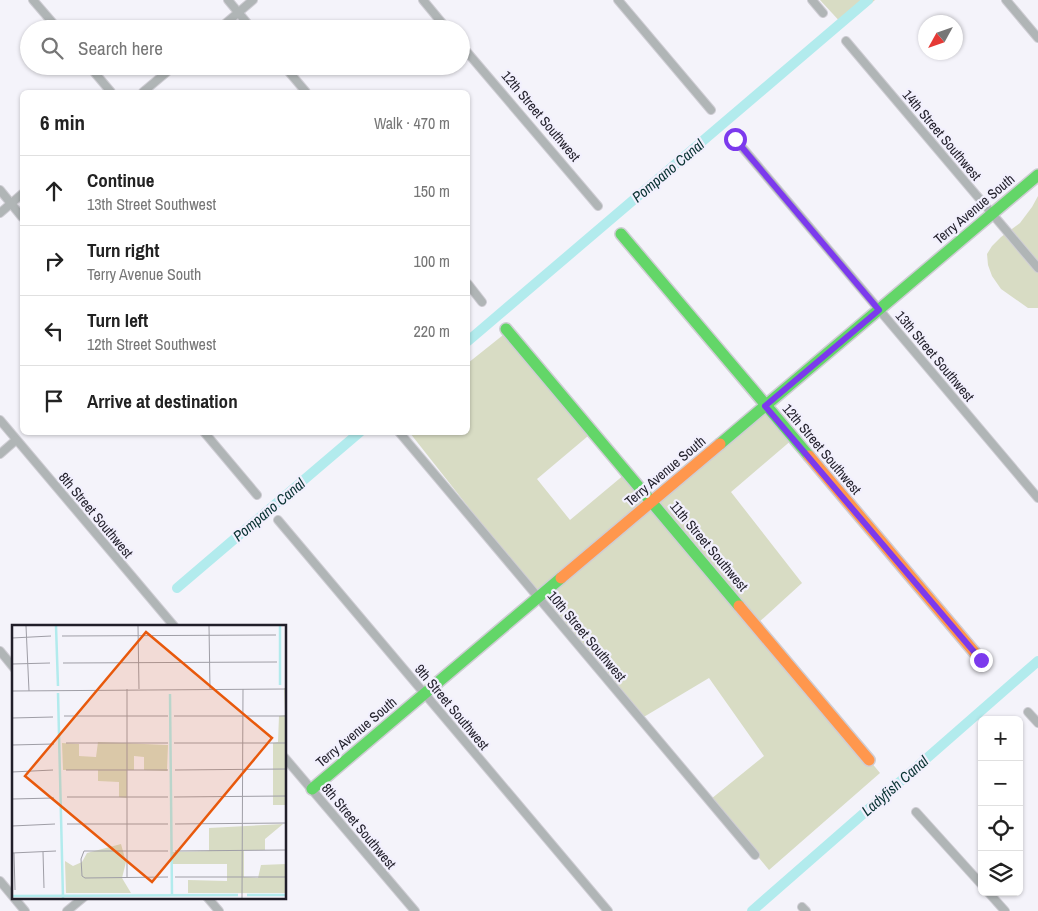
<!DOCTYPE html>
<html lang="en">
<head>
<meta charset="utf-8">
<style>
  body { margin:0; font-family:"Archivo Narrow",sans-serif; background:#f2f2f2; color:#222 }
  .controls { position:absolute; right:15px; bottom:15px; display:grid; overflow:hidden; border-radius:8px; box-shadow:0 1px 4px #0004 }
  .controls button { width:45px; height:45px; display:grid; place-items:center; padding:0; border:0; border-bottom:1px solid #e0e0e0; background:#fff; color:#222; font:25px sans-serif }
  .compass { position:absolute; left:918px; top:15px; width:45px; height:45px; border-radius:50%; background:#fff; box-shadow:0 1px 4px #0004; rotate:230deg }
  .stop { position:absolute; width:15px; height:15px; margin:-11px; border:4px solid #7c3aed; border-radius:50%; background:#fff }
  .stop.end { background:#7c3aed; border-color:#fff; box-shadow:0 1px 5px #0008 }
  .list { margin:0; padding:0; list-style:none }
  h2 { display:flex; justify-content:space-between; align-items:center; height:65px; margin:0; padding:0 20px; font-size:21px }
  h2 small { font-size:16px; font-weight:400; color:#767676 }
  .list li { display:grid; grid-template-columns:32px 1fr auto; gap:15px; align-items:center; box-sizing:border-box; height:70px; padding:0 20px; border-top:1px solid #e0e0e0 }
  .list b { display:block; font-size:19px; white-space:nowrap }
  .list p { margin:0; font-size:16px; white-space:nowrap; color:#767676 }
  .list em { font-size:16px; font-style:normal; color:#767676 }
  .icon { flex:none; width:28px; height:28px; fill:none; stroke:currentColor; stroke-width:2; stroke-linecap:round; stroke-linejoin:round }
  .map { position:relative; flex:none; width:1038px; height:911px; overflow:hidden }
  .search { position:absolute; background:#fff; box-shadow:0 1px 4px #0004; left:20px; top:20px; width:450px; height:55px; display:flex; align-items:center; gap:12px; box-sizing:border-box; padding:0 18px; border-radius:28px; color:#767676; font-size:19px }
  .panel { position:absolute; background:#fff; box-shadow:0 1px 4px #0004; left:20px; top:90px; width:450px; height:345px; border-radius:8px }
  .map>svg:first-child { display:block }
  .green { fill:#d8dcc4 }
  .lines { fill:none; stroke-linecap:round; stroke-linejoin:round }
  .canal { stroke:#b2ebed; stroke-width:10 }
  .street-casing { stroke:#cfcdd4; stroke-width:10 }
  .fast-casing { stroke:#cfcdd4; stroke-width:14 }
  .slow-casing { stroke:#cfcdd4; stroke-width:14 }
  .street { stroke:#b0b5b6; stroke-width:8 }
  .fast { stroke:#63d668; stroke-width:11 }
  .slow { stroke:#ff974d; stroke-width:11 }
  .route { stroke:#7c3aed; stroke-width:6 }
  .labels { text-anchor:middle; stroke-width:4.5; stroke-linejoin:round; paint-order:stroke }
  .street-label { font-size:14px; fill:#201e29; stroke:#f2f0fd }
  .water-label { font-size:15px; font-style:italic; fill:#073131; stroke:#f2f0fd }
  .inset-river { fill:none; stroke:#b2ebed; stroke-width:2.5 }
  .inset-road { fill:none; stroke:#9f9ea6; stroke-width:1 }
  .view { fill:#e8590c; fill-opacity:0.15; stroke:#e8590c; stroke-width:2.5 }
  .inset-edge { fill:none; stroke:#201e29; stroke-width:2.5 }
</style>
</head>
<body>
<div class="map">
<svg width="1038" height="911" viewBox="0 0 1038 911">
  <rect width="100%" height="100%" fill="#f4f3fa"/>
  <!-- green -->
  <g class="green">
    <path d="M820 0H875L844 26Z"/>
    <path d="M1038 196V308H1028L1001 289 992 276 988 265 987 254 992 246 1001 237 1020 223 1032 207Z"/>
    <path d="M512 328 594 431 537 479 570 520 625 474 650 503 769 403 793 439 731 492 802 583 757 624 880 773 769 870 711 799 764 756 709 678 637 721 410 433 468 432V363Z"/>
  </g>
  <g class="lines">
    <!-- canal -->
    <g class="canal">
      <path d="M468 341 868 0"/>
      <path d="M177 588 360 432"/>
      <path d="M752 911 1038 661"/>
    </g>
    <!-- street casing -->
    <g class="street-casing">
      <g id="street">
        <path d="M33 0 58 29"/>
        <path d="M228 0 252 29"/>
        <path d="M423 0 447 29"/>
        <path d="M618 0 711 110"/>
        <path d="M812 0 823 13"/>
        <path d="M1006 0 1038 38"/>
        <path d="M219 29 253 0"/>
        <path d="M846 41 1038 268"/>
        <path d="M461 45 598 206"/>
        <path d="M89 66 111 92"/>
        <path d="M284 66 306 92"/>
        <path d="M143 92 174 66"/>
        <path d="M735 139 1038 498"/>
        <path d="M0 190 22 217"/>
        <path d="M0 213 22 194"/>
        <path d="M468 284 482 302"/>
        <path d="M0 420 174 626"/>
        <path d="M204 432 257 495"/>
        <path d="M399 432 755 855"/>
        <path d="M0 454 16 440"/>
        <path d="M278 520 608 911"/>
        <path d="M0 651 14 668"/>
        <path d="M1028 712 1038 723"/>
        <path d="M285 758 415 911"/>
        <path d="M916 812 982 885"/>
        <path d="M0 881 25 911"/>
        <path d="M988 892 1005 911"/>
        <path d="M207 897 219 911"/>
        <path d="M802 907 806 911"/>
        <path d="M67 911 84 897"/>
      </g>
    </g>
    <!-- fast casing -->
    <g class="fast-casing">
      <g id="fast">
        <path d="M621 234 809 456"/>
        <path d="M506 329 739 606"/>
        <path d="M720 444 1038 175"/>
        <path d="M312 789 561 578"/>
      </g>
    </g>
    <!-- slow casing -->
    <g class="slow-casing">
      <g id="slow">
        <path d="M809 456 981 660"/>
        <path d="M561 578 720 444"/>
        <path d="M739 606 869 760"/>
      </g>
    </g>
    <!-- street -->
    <use href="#street" class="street"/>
    <!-- fast -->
    <use href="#fast" class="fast"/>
    <!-- slow -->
    <use href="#slow" class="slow"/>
  </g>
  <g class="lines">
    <!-- route -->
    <path class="route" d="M735 139 879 310 765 406 981 660"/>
  </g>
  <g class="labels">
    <!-- street labels -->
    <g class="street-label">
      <text transform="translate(541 116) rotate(50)" y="5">12th Street Southwest</text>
      <text transform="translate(942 135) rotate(50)" y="5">14th Street Southwest</text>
      <text transform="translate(974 209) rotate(-40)" y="5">Terry Avenue South</text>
      <text transform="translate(935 356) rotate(50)" y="5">13th Street Southwest</text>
      <text transform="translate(822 449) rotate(50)" y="5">12th Street Southwest</text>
      <text transform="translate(665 471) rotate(-40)" y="5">Terry Avenue South</text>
      <text transform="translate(96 515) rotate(50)" y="5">8th Street Southwest</text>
      <text transform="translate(709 546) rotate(50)" y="5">11th Street Southwest</text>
      <text transform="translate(587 636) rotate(50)" y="5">10th Street Southwest</text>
      <text transform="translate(452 707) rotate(50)" y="5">9th Street Southwest</text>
      <text transform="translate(356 732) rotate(-40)" y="5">Terry Avenue South</text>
      <text transform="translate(359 826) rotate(50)" y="5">8th Street Southwest</text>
    </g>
    <!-- water labels -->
    <g class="water-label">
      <text transform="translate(668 171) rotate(-40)" y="5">Pompano Canal</text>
      <text transform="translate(269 510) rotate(-40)" y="5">Pompano Canal</text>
      <text transform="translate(895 786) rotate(-41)" y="5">Ladyfish Canal</text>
    </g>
  </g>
  <!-- overview -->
  <g transform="translate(12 625)">
    <rect width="274" height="274" fill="#f4f3fa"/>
    <path d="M272 63H274V180H261V118L266 117 267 91 273 90ZM86 117 156 120 155 146 132 145V132L122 131V145H115V173L107 172V157L86 156V145H51L50 118 67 119V131L84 132ZM271 199 253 214V225H232V252L246 253 249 240 274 239V268H176V255L215 256V239H159V227L197 226V203ZM109 219 114 237 110 253 119 268H54L53 236 61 241 70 237 75 228Z" fill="#d8dcc4"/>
    <path class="inset-river" d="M44 1 46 61M268 60V1M46 68 51 273M158 69 160 270M235 270H274M0 271 226 270"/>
    <path class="inset-road" d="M14 1 17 66M126 1 127 64M197 1 198 64M50 11 264 10M0 13 39 11M51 38 265 37M0 39 38 38M115 64V253M0 66 274 64M52 91H156M162 91H274M0 93 41 92M54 118H156M162 118H274M0 120 42 119M54 145H156M163 145 274 144M0 147 41 145M55 172H156M162 172 274 171M0 174 42 173M55 199H156M163 199 274 198M0 201 43 199M156 226H72L69 234 70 251 73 253 156 252M163 226 274 225M31 227 32 263M0 228 44 226M2 228 3 265M163 252H274M230 273 231 64"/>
    <path class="view" d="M134 7 260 113 140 257 13 151Z"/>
    <rect width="274" height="274" class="inset-edge"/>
  </g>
</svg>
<div class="controls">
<button>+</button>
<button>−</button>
<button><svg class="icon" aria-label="locate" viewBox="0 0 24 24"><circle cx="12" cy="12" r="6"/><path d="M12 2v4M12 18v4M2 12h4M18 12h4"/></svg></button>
<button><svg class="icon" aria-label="layers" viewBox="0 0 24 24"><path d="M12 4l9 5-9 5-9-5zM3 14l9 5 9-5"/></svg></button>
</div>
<svg class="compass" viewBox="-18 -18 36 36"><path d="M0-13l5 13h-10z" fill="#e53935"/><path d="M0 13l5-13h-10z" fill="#767676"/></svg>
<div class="stop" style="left:735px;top:139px"></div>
<div class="stop end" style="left:981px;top:660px"></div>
<div class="search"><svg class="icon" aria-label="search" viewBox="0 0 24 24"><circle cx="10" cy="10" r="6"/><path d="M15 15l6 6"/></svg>Search here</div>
<section class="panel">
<h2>6 min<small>Walk · 470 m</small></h2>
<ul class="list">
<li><svg class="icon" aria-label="ahead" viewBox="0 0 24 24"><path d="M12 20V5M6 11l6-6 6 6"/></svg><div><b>Continue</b><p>13th Street Southwest</p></div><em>150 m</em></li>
<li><svg class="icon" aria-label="right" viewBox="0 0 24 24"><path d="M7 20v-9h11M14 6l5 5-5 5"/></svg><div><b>Turn right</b><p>Terry Avenue South</p></div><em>100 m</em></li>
<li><svg class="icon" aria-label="left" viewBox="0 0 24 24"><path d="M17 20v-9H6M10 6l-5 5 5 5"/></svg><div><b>Turn left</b><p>12th Street Southwest</p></div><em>220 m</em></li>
<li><svg class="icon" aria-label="arrive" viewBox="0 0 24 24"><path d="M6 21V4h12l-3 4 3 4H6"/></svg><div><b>Arrive at destination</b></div></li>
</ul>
</section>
</div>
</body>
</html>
